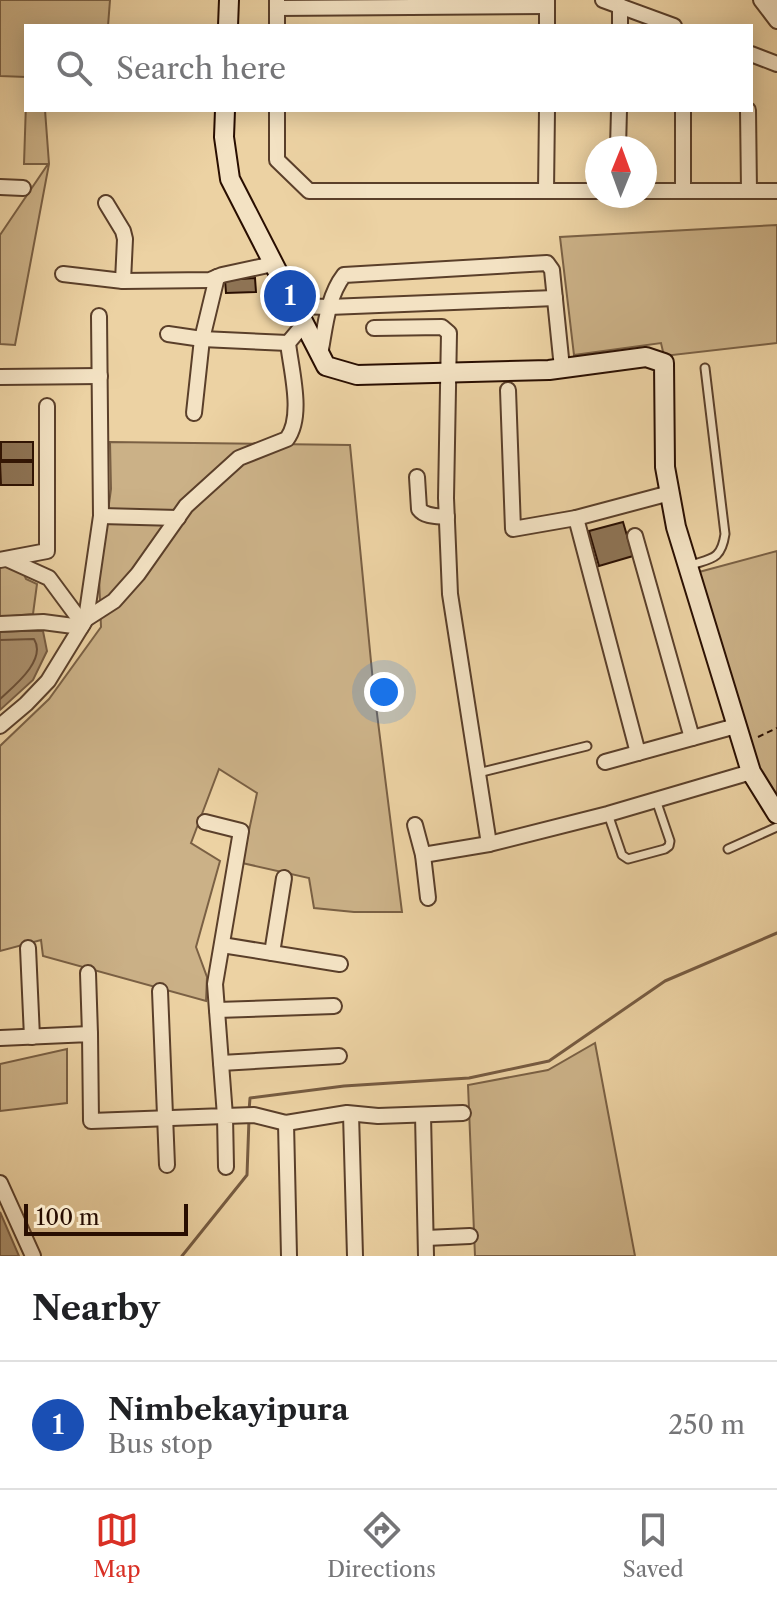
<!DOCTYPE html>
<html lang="en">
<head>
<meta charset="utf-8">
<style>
  body { margin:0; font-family:"Libre Caslon Text",serif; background:#f2f2f2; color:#202124 }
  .compass { position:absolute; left:585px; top:136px; width:72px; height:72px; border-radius:50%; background:#fff; box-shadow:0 4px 20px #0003; rotate:1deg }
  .scale { position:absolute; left:24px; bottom:20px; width:164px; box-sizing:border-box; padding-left:8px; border:4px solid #290e01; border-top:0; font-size:22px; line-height:28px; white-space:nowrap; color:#290e01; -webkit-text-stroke:6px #f3e2c3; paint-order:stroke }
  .you { position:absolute; left:384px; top:692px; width:28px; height:28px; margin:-20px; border:6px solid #fff; border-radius:50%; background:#1a73e8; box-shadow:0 0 0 12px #1a73e833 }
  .badge { display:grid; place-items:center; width:52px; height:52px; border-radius:50%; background:#d93025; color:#fff; font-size:26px; font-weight:700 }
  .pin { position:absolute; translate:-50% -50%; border:4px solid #fff; box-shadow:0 2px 8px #0006 }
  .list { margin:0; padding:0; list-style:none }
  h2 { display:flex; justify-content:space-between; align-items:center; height:104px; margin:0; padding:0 32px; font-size:34px }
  h2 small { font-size:26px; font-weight:400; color:#757577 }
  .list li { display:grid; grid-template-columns:52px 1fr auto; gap:24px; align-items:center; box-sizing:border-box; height:128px; padding:0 32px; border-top:2px solid #e0e0e0 }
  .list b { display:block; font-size:30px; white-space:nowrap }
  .list p { margin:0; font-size:26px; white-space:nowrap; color:#757577 }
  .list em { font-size:26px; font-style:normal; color:#757577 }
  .icon { flex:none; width:44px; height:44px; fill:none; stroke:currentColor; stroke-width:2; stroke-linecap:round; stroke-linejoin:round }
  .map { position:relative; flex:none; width:777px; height:1256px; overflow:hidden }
  .search { position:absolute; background:#fff; box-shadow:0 4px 20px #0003; left:24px; right:24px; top:24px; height:88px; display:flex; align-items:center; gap:20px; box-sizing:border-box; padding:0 28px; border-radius:0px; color:#757577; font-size:30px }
  .sheet { height:232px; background:#fff }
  nav { display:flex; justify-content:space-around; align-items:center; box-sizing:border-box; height:112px; border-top:2px solid #e0e0e0; background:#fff; font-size:22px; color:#757577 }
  nav a { display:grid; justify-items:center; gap:4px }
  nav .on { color:#d93025 }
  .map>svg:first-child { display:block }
  .green { fill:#cbb187; stroke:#7a6044; stroke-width:2 }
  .water { fill:#aa8f6c; stroke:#765b41; stroke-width:2 }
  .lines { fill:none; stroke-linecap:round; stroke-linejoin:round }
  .shore { stroke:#6a4e36; stroke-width:2 }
  .stream { stroke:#765b41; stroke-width:3 }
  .building { fill:#8e7455; stroke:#290e01; stroke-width:2 }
  .service-casing { stroke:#5a3f2a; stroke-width:11 }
  .minor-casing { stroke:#5a3f2a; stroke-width:18 }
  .tertiary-casing { stroke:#5a3f2a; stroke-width:20 }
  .secondary-casing { stroke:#290e01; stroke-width:22 }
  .path { stroke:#290e01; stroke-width:2; stroke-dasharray:6 4; stroke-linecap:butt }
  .service { stroke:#f3e2c3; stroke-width:7 }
  .minor { stroke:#f3e2c3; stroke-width:14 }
  .tertiary { stroke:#f3e2c3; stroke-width:16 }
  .secondary { stroke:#f3e2c3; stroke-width:18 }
</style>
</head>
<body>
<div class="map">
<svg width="777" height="1256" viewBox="0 0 777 1256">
  <rect width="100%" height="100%" fill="#ecd2a3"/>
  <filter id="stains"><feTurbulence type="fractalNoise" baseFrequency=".0025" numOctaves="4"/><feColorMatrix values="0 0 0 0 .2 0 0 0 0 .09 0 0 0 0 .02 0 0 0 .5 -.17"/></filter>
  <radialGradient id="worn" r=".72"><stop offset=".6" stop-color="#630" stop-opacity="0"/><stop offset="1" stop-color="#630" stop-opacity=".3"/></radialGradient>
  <!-- green -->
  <g class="green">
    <path d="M0 0H110L108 26H26V77L0 76Z"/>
    <path d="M26 103V110H45L49 164 15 345 0 344V235L48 164H24Z"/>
    <path d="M777 225V343L664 356 661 343 574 355 560 237Z"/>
    <path d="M110 442 350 445 373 682 402 912H354L314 908 309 878 242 863 257 793 219 769 191 843 220 861 196 947 207 977 206 1001 43 956 41 940 0 951V746L49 699 101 627 99 577 111 489Z"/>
    <path d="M777 551V796L759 768 699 572Z"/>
    <path d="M7 565 23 572 26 579 37 584 33 614 0 617V566Z"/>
    <path d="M595 1043 635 1256H475L468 1085 548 1070Z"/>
    <path d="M67 1049V1103L0 1111V1064Z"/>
  </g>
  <!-- water -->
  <g class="water">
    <path d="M20 631H43L47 651 33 680 0 710V632Z"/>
    <path d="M0 1212 19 1256H0Z"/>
  </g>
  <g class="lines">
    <!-- shore -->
    <path class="shore" d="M0 640 34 639C47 660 14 686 0 699"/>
    <!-- stream -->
    <g class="stream">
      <path d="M249 1111 250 1098 344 1086 469 1078 549 1061 665 981 777 933"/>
      <path d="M182 1256 247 1175 249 1119"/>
    </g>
  </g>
  <!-- building -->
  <g class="building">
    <path d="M255 278 256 292 226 293 225 280Z"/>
    <path d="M275 291 279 301 268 305 264 295Z"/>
    <rect x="1" y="442" width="32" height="18"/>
    <path d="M0 462H33V485H1Z"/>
    <path d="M623 522 633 556 599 566 589 531Z"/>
  </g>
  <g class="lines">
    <!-- service casing -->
    <g class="service-casing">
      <g id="service">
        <path d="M688 566C711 558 721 561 725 534L705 368"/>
        <path d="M478 773 587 746"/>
        <path d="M608 814 622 855 628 859 665 849 669 846 670 841 656 800"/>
        <path d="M728 849 777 827"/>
      </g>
    </g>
    <!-- minor casing -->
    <g class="minor-casing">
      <g id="minor">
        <path d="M603 0 674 26"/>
        <path d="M761 0 777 21"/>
        <path d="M277 8 547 6"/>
        <path d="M277 26V0"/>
        <path d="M547 26V0"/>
        <path d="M620 26V6"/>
        <path d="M751 54 777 64"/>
        <path d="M277 110V160L309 191H597"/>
        <path d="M748 110 749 191"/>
        <path d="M618 148 619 110"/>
        <path d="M0 187 23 188"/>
        <path d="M546 191 547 110"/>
        <path d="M645 191H777"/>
        <path d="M683 191V110"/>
        <path d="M106 203 123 231 125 239 123 281"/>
        <path d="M63 274 123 281 210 280 222 275 273 264"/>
        <path d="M295 306 329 307 555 298"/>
        <path d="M374 328 442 327 449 333 446 498 450 594 489 844"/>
        <path d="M168 334 202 339 288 343"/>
        <path d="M320 355C325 329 327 297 344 275L547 263 552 270 562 368"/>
        <path d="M0 377 100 376"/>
        <path d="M508 390 513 529 576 518 638 753"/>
        <path d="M194 413 202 339 217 277"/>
        <path d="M417 477 419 509C425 517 437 516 447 517"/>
        <path d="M101 516 178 518"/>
        <path d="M576 518 670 493"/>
        <path d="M635 536 692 738"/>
        <path d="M7 559 49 578 83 624"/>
        <path d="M0 560 47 551V406"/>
        <path d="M86 619 101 516 99 316"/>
        <path d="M0 624 43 622 81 627"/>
        <path d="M0 726 26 704 48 681 86 619 114 601 138 574 186 506 239 458 287 439C304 416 291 370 288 343L304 324"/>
        <path d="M605 762 736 726"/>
        <path d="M415 825 423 855 428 898"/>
        <path d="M423 855 489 844 608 814 751 772"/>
        <path d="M222 945 340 964"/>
        <path d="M28 948 32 1037"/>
        <path d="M272 953 284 878"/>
        <path d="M88 973 90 1034"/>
        <path d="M160 991 167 1165"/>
        <path d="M217 1010 334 1006"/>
        <path d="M0 1038 90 1034 91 1121 225 1116 215 984 241 831 205 822"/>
        <path d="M221 1063 339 1056"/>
        <path d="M351 1114 355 1256"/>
        <path d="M423 1115 426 1256"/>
        <path d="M286 1123 289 1256"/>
        <path d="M226 1167 225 1116 254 1115 286 1123 347 1113 378 1116 463 1113"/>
        <path d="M0 1183 33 1256"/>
        <path d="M426 1238 470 1236"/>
      </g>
    </g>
    <!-- tertiary casing -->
    <g class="tertiary-casing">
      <path id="tertiary" d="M763 0 777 6"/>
    </g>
    <!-- secondary casing -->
    <g class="secondary-casing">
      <g id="secondary">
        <path d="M228 26 229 0"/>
        <path d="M225 110 224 137 230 179 326 366 357 375 549 370 646 357 664 363 665 467 676 527 751 772 777 814"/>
      </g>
    </g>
    <!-- path -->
    <path class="path" d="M758 737 777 728"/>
    <!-- service -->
    <use href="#service" class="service"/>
    <!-- minor -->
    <use href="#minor" class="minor"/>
    <!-- tertiary -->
    <use href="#tertiary" class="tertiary"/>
    <!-- secondary -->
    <use href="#secondary" class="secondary"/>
  </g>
  <rect width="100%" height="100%" filter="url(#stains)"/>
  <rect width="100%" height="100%" fill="url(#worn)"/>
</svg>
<svg class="compass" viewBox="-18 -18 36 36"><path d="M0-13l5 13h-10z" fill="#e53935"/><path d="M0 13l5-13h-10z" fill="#757577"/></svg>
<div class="scale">100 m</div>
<div class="you"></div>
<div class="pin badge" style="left:290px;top:296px;background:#1a4fb4">1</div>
<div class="search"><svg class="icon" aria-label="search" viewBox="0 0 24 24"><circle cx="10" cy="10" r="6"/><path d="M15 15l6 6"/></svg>Search here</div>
</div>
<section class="sheet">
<h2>Nearby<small></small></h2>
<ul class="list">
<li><span class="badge" style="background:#1a4fb4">1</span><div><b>Nimbekayipura</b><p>Bus stop</p></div><em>250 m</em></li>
</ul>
</section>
<nav>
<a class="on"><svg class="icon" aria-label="map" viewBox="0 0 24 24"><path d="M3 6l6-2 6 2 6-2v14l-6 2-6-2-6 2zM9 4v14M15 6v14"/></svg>Map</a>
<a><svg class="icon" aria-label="directions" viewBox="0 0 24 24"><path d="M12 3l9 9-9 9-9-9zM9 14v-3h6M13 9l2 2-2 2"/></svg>Directions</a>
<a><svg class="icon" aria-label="saved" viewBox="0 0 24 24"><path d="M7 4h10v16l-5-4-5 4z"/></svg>Saved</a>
</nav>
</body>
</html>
